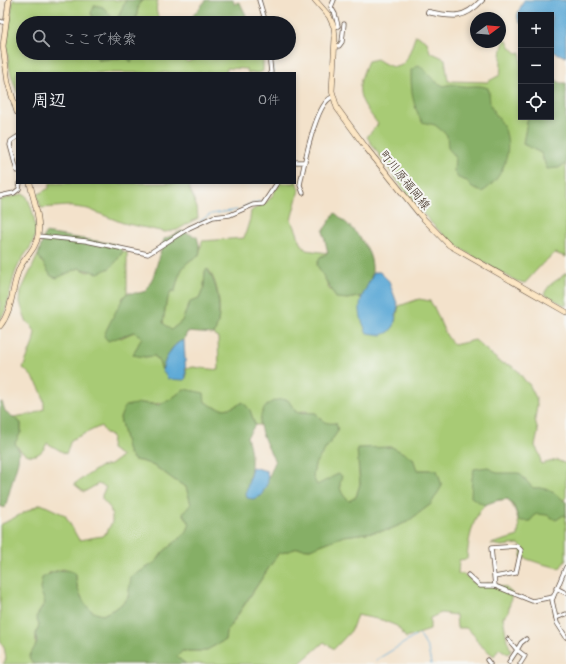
<!DOCTYPE html>
<html lang="ja">
<head>
<meta charset="utf-8">
<style>
  body { margin:0; font-family:Pangolin,"Klee One",sans-serif; background:#20242c; color:#f1f3f6 }
  .controls { position:absolute; right:12px; top:12px; display:grid; overflow:hidden; border-radius:0px; box-shadow:0 2px 6px #0003 }
  .controls button { width:36px; height:36px; display:grid; place-items:center; padding:0; border:0; border-bottom:1px solid #363941; background:#171b24; color:#f1f3f6; font:20px sans-serif }
  .compass { position:absolute; left:470px; top:12px; width:36px; height:36px; border-radius:50%; background:#171b24; box-shadow:0 2px 6px #0003; rotate:74deg }
  .list { margin:0; padding:0; list-style:none }
  h2 { display:flex; justify-content:space-between; align-items:center; height:52px; margin:0; padding:0 16px; font-size:17px }
  h2 small { font-size:13px; font-weight:400; color:#9ea1a6 }
  .icon { flex:none; width:22px; height:22px; fill:none; stroke:currentColor; stroke-width:2; stroke-linecap:round; stroke-linejoin:round }
  .map { position:relative; flex:none; width:566px; height:664px; overflow:hidden }
  .search { position:absolute; background:#171b24; box-shadow:0 2px 6px #0003; left:16px; top:16px; width:280px; height:44px; display:flex; align-items:center; gap:10px; box-sizing:border-box; padding:0 14px; border-radius:22px; color:#9ea1a6; font-size:15px }
  .panel { position:absolute; background:#171b24; box-shadow:0 2px 6px #0003; left:16px; top:72px; width:280px; height:112px; border-radius:0px }
  .map>svg:first-child { display:block }
  .green { fill:#a8cb74; stroke:#727a49 }
  .forest { fill:#86af66; stroke:#606c42 }
  .water { fill:#5eaad7; stroke:#4c6a7a }
  .lines { fill:none; stroke-linecap:round; stroke-linejoin:round }
  .stream { stroke:#5eaad7; stroke-width:1 }
  .minor-casing { stroke:#574638; stroke-width:5 }
  .tertiary-casing { stroke:#574638; stroke-width:6 }
  .secondary-casing { stroke:#574638; stroke-width:6 }
  .minor { stroke:#fff; stroke-width:3.5 }
  .tertiary { stroke:#fff; stroke-width:4.5 }
  .secondary { stroke:#fce6c4; stroke-width:5 }
  .labels { text-anchor:middle; stroke-width:4; stroke-linejoin:round; paint-order:stroke }
  .street-label { font-size:12px; fill:#3b2a1e; stroke:#f6f6f2 }
</style>
</head>
<body>
<div class="map">
<svg width="566" height="664" viewBox="0 0 566 664">
  <rect width="100%" height="100%" fill="#f6f6f2"/>
  <filter id="ink" filterUnits="userSpaceOnUse"><feTurbulence type="fractalNoise" baseFrequency=".025" numOctaves="2"/><feDisplacementMap in="SourceGraphic" scale="8" xChannelSelector="R" yChannelSelector="G"/><feConvolveMatrix kernelMatrix="1 2 1 2 8 2 1 2 1" color-interpolation-filters="sRGB"/></filter>
  <filter id="wash" filterUnits="userSpaceOnUse"><feTurbulence type="fractalNoise" baseFrequency=".012" numOctaves="4" result="noise"/><feDisplacementMap in="SourceGraphic" scale="16" xChannelSelector="R" yChannelSelector="G"/><feGaussianBlur stdDeviation="0.9" result="paint"/><feColorMatrix in="noise" values="0 0 0 0 0 0 0 0 0 0 0 0 0 0 0 0 0 1.4 0 .05"/><feComposite in="paint" operator="in"/></filter>
  <g filter="url(#wash)">
    <rect width="100%" height="100%" fill="#f3e2cb"/>
    <!-- green -->
    <g class="green">
      <path d="M13 0H126L116 22 103 7 91 13 96 23H23V53H94L98 60 126 57 131 62 139 53H181L187 62 212 53H263V71L259 73H248L247 69 227 68 226 73H17V93L10 71 6 45Z"/>
      <path d="M144 0H158C155 9 156 15 162 23H138L136 18 139 3Z"/>
      <path d="M416 35 427 42 430 52 445 59 448 81 487 82 500 75C502 64 499 48 506 39L511 48 517 53 521 52V117H528L523 144 541 153 543 160 558 168 566 164V257L555 253 543 263 525 283 516 281C495 268 470 257 451 241 420 217 389 169 367 137L378 124C358 98 354 92 368 61L377 59C406 79 407 57 416 35Z"/>
      <path d="M295 177 299 190 291 220C298 230 298 242 306 250L328 253 320 257 317 265 324 275 329 289 347 299 363 296 360 298 394 326 399 306 419 299 430 301C440 315 441 332 454 345L475 340 501 363 510 365 517 370 526 382 529 384 536 398 537 405 535 419 538 432 535 446 540 455 541 464 557 460 566 464V497L564 500 566 502V560L560 568 542 564 521 557 522 548 519 544 502 546 491 544 518 536C520 522 517 510 508 499 501 500 489 501 484 506 472 518 468 543 467 559L459 560 458 574H464L472 581 482 585 489 583 505 587 512 593 508 613 503 617 507 640 511 651 508 654 499 648 494 656 479 644 474 635 466 628H457L456 615 441 613 430 618V630L406 638 397 626 382 620 357 615 351 631 334 649 324 642 299 664H186L176 657 182 651H205L225 640 226 633 278 554 298 548 310 549 344 536 388 530 407 522 431 504 429 470H417L392 447 357 449 360 484 356 497 349 501 342 494 339 485 317 486 313 477 315 464 338 431 336 423 327 424 306 411 263 414 260 425H255L250 410 235 407 218 410 184 389C167 403 163 405 141 403L120 418 128 452 134 460C157 462 166 477 186 487L191 504 183 513 190 524 186 534 163 552 156 562 143 570 130 585 128 598 118 607 103 615C99 614 93 613 91 610 82 603 75 585 76 574L63 569 49 573 45 603 36 617 39 625 36 634 35 664H3L6 659 4 647 0 641V525L41 504 65 515 79 540 102 536 107 532 112 522V515L110 508 102 499V495L106 487 98 484 84 492 74 484 100 467 110 465 122 456 111 449 112 436 106 434 101 426 71 440 66 454 47 443C40 461 23 458 15 443L21 432V423L13 417 32 414 44 409C45 392 35 378 23 368L33 343 35 332 31 325 26 321 20 302 21 291 38 255 51 276 79 268 88 272 116 262 123 251 127 252V293L123 297 119 309 107 329 121 338 134 332 142 337 139 345 144 357 155 356 159 362 162 370 186 378V369L193 367 219 370 218 338 214 334C223 316 220 285 208 269L205 271 204 287 199 299 190 302 182 321 171 330 163 323 166 303 172 290 175 291C178 275 182 262 199 256L202 241 244 238 250 219 251 211C267 201 271 203 278 183H295Z"/>
      <path d="M50 183H193L189 187 197 208 198 218 177 230 165 232 123 223 88 209 68 206 41 208 37 195 49 188Z"/>
      <path d="M22 194 26 195C32 207 36 221 35 234 34 246 24 254 19 264 9 282 12 303 0 320V200Z"/>
      <path d="M566 272V306L544 294C552 279 557 283 566 272Z"/>
    </g>
    <!-- forest -->
    <g class="forest">
      <path d="M126 0H144L139 3 136 18 138 23H96L91 13 95 5 103 7 116 22Z"/>
      <path d="M206 0H233L235 5 237 2 240 3 246 15 244 23H187Z"/>
      <path d="M94 53H139L131 62 126 57 98 60Z"/>
      <path d="M419 65C430 74 430 80 444 86 452 83 455 85 463 86 473 87 477 84 488 88 490 94 489 101 491 106 494 114 501 120 504 127 514 151 503 179 482 192L472 188 467 181 458 178 454 171 455 156 448 148 447 135 435 125 422 122C412 104 411 90 411 70Z"/>
      <path d="M551 77 561 83H566V164L558 168 547 169 541 153 523 144 528 117H551Z"/>
      <path d="M335 213C361 235 386 261 363 296L347 299 336 298 317 265 320 257 328 253 323 231Z"/>
      <path d="M182 231 197 237 200 248 199 256C182 262 178 275 175 292L172 290 166 303 163 323 171 330 182 321 190 302 199 299 204 287 205 271 207 269C219 285 223 316 214 334L187 332 184 340C172 343 165 359 162 370L159 362 155 356 144 357 133 355 142 337 134 332 108 341 104 336C106 329 123 297 127 293H139L146 291 154 275 164 239Z"/>
      <path d="M45 233 115 244 123 251 116 262 110 268 98 273 79 268 57 278 51 276 38 255Z"/>
      <path d="M184 389 204 393 205 402C220 411 228 411 243 402L250 410 255 425 247 437C254 458 251 472 246 493L261 496 275 462C271 453 260 433 260 424 260 407 272 397 288 400L296 412 316 413C322 422 326 424 336 423L338 431 315 464 313 477 317 485 338 474 342 476C338 487 340 493 349 501L356 497 360 484 357 448 392 447 413 458 417 470H437L442 486 431 504 407 522 388 530 344 536 310 549 298 548 278 554 226 632 225 640 205 651H182L177 657 186 664H33L29 657 37 643 36 634 39 625 36 617 45 603 40 589 42 578C52 572 66 566 76 574 75 585 82 603 91 610 94 613 99 614 103 615L118 607 128 598 131 577 156 562 163 552 186 533 190 524 183 513 191 504 186 487C166 477 157 462 134 460L128 452 120 418 125 406 141 403 159 405 171 399Z"/>
      <path d="M2 402 5 411 21 423V432L15 443 19 451 18 461 5 508 0 506V403Z"/>
      <path d="M488 467 497 473H519L533 488C547 486 556 494 566 502V517L564 515 556 520 547 515 536 514 530 521H519L514 506 508 499 498 500 484 505 471 497 472 478 474 469Z"/>
    </g>
    <!-- water -->
    <g class="water">
      <path d="M524 0H566V57L551 51V15H521V24C514 16 520 9 524 0Z"/>
      <path d="M374 272H380L389 281 398 306 394 326 389 332 382 335 367 333C353 304 362 298 374 272Z"/>
      <path d="M184 340 186 378 184 380 168 379 162 370C165 360 172 343 184 340Z"/>
      <path d="M252 467 267 471 268 482 261 496 253 499 247 498 246 493Z"/>
    </g>
    <g class="lines">
      <!-- stream -->
      <g class="stream">
        <path d="M262 0 264 11"/>
        <path d="M266 18 268 23"/>
        <path d="M272 53 273 73"/>
        <path d="M242 208 252 203 263 201"/>
        <path d="M199 222 211 214 237 210"/>
        <path d="M376 660 419 634 428 649 431 664"/>
      </g>
    </g>
  </g>
  <g filter="url(#ink)">
    <g class="lines">
      <!-- minor casing -->
      <g class="minor-casing">
        <g id="minor">
          <path d="M259 0 266 23"/>
          <path d="M334 0 331 7 335 14 338 26 334 27"/>
          <path d="M0 21 5 23"/>
          <path d="M335 45 339 46 342 42 344 24"/>
          <path d="M269 53 271 73"/>
          <path d="M17 137 11 141 10 145 17 171"/>
          <path d="M295 162H305"/>
          <path d="M303 193 300 185C303 169 316 100 333 97"/>
          <path d="M0 196 14 193 19 189 20 183"/>
          <path d="M38 236 86 241 148 254 189 228 213 217 230 215 253 205 263 204 277 183"/>
          <path d="M566 567 552 600 557 623 566 637"/>
          <path d="M468 575 480 586H495"/>
          <path d="M494 577 516 573 521 550 517 546 491 548 495 586 532 601 553 597"/>
          <path d="M556 588 566 593"/>
          <path d="M556 618 566 614"/>
          <path d="M508 639 517 650 521 643 526 639"/>
          <path d="M487 660 490 664"/>
          <path d="M509 662 517 650 525 656 520 664"/>
        </g>
      </g>
      <!-- tertiary casing -->
      <g class="tertiary-casing">
        <path id="tertiary" d="M428 12C452 17 464 20 482 0"/>
      </g>
      <!-- secondary casing -->
      <g class="secondary-casing">
        <g id="secondary">
          <path d="M9 0 3 46 8 83 17 112"/>
          <path d="M315 0 329 16 334 27 335 38 332 91 337 108 367 149 421 216 449 245 566 312"/>
          <path d="M0 326C14 308 11 287 20 267 26 256 36 249 38 235 41 218 33 200 30 183"/>
        </g>
      </g>
      <!-- minor -->
      <use href="#minor" class="minor"/>
      <!-- tertiary -->
      <use href="#tertiary" class="tertiary"/>
      <!-- secondary -->
      <use href="#secondary" class="secondary"/>
    </g>
  </g>
  <g class="labels">
    <!-- street labels -->
    <g class="street-label">
      <text transform="translate(405 180) rotate(51)" y="4">町川原福岡線</text>
    </g>
  </g>
</svg>
<div class="controls">
<button>+</button>
<button>−</button>
<button><svg class="icon" aria-label="locate" viewBox="0 0 24 24"><circle cx="12" cy="12" r="6"/><path d="M12 2v4M12 18v4M2 12h4M18 12h4"/></svg></button>
</div>
<svg class="compass" viewBox="-18 -18 36 36"><path d="M0-13l5 13h-10z" fill="#e53935"/><path d="M0 13l5-13h-10z" fill="#9ea1a6"/></svg>
<div class="search"><svg class="icon" aria-label="search" viewBox="0 0 24 24"><circle cx="10" cy="10" r="6"/><path d="M15 15l6 6"/></svg>ここで検索</div>
<section class="panel">
<h2>周辺<small>0件</small></h2>
<ul class="list">
</ul>
</section>
</div>
</body>
</html>
